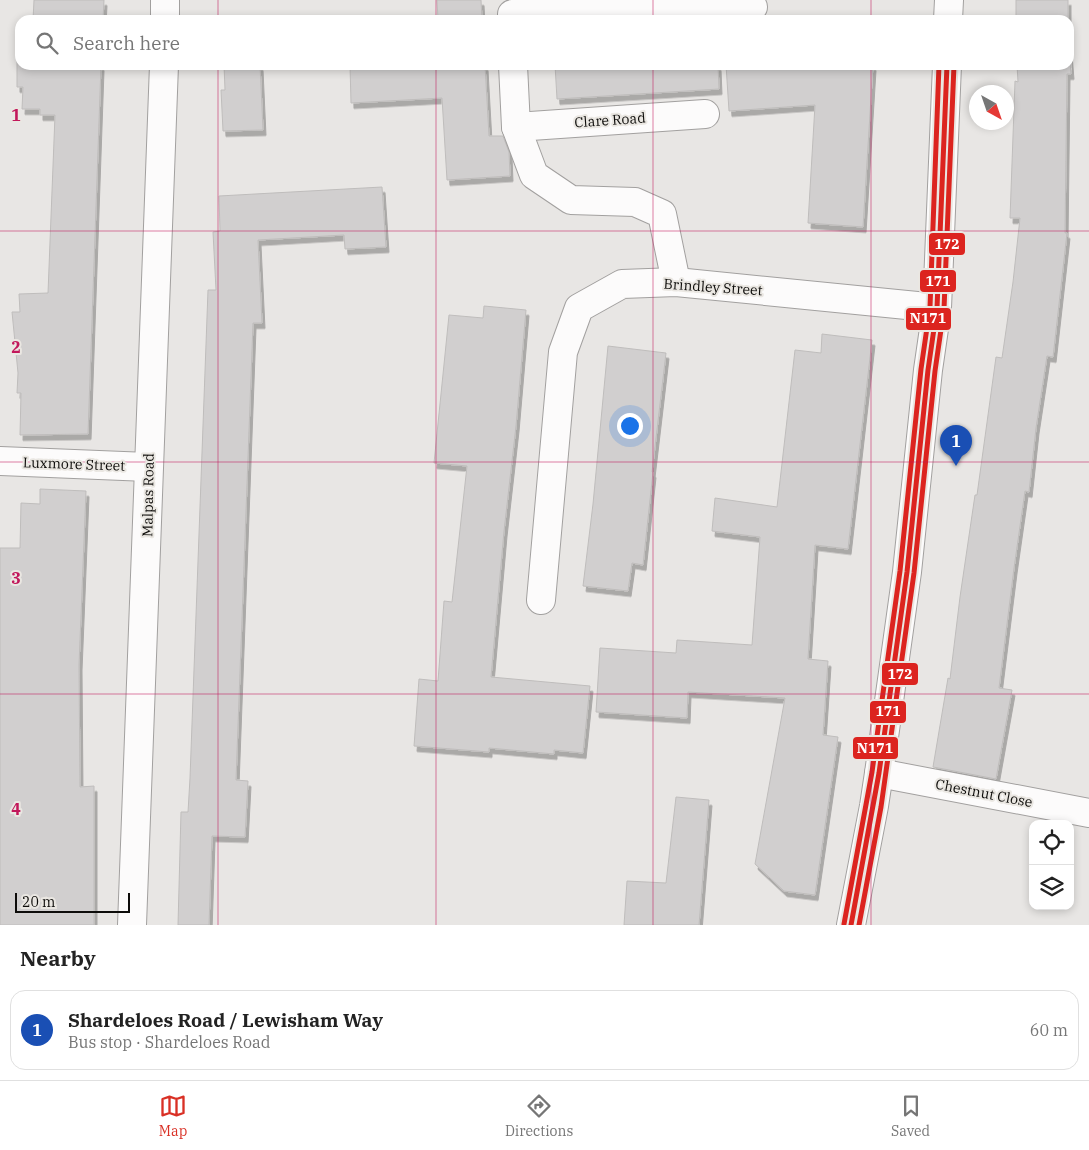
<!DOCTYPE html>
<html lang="en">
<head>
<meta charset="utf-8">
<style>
  body { margin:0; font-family:"IBM Plex Serif",serif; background:#f2f2f2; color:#222 }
  .controls { position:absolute; right:15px; bottom:15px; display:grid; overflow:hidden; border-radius:10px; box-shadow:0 2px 8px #0003 }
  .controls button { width:45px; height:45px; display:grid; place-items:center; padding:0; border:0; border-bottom:1px solid #e0e0e0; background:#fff; color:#222; font:25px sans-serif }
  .compass { position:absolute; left:969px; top:85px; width:45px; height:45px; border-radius:50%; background:#fff; box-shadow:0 2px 8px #0003; rotate:140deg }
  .scale { position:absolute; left:15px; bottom:12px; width:115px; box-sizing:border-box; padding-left:5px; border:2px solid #0d0c0a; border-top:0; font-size:14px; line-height:18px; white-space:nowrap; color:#0d0c0a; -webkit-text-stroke:4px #eae7e2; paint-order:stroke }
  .you { position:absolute; left:629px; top:425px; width:18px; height:18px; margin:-12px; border:4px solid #fff; border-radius:50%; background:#1a73e8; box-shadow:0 0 0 8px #1a73e833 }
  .badge { display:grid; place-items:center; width:32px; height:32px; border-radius:50%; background:#d93025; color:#fff; font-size:16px; font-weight:700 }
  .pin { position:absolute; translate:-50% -41px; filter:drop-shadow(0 1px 2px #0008) }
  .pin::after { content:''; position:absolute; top:26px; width:18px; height:15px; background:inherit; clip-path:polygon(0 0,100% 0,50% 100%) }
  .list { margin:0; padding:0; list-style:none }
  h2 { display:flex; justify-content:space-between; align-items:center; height:65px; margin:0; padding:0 20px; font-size:21px }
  h2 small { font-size:16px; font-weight:400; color:#767676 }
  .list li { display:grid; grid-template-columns:32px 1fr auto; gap:15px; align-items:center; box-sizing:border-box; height:80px; margin:0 10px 10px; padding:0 10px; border:1px solid #e0e0e0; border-radius:15px }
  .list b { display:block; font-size:19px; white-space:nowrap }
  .list p { margin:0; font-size:16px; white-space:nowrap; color:#767676 }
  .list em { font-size:16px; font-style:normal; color:#767676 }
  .icon { flex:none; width:28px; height:28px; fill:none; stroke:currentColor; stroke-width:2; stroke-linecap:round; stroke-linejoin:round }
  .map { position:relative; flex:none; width:1089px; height:925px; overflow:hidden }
  .search { position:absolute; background:#fff; box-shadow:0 2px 8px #0003; left:15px; right:15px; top:15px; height:55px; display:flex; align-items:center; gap:12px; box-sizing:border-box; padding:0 18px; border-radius:15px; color:#767676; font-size:19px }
  .sheet { height:155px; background:#fff }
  nav { display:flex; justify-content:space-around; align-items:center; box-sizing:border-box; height:70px; border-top:1px solid #e0e0e0; background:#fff; font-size:14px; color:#767676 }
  nav a { display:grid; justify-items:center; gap:2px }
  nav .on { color:#d93025 }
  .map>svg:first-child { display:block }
  .building { fill:#d1cfcf; stroke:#bfbdbc; filter:url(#shadow) }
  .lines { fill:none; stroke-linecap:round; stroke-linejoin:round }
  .minor-casing { stroke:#a2a09f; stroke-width:30 }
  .major-casing { stroke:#a2a09f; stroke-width:30 }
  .minor { stroke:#fcfbfb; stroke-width:28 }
  .major { stroke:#fcfbfb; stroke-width:28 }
  .bus-1-casing { stroke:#eae7e2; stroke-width:9 }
  .bus-2-casing { stroke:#eae7e2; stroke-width:9 }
  .bus-3-casing { stroke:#eae7e2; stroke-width:9 }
  .bus-1 { stroke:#dc241f; stroke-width:5 }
  .bus-2 { stroke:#dc241f; stroke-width:5 }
  .bus-3 { stroke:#dc241f; stroke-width:5 }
  .grid { fill:none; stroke:#c2185b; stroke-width:1; stroke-opacity:0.55 }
  .labels { text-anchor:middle; stroke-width:4; stroke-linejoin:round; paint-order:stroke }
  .street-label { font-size:14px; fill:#0d0c0a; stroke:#eae7e2 }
  .grid-label { font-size:16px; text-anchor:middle; font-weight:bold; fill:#c2185b; stroke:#eae7e2; stroke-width:4; stroke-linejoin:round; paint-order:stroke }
  .line-badge { stroke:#eae7e2; stroke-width:2 }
  .badge-label { font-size:14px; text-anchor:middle; font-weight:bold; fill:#fff }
</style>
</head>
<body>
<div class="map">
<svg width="1089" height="925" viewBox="0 0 1089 925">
  <defs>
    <filter id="shadow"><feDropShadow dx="3" dy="5.5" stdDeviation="0" flood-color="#0004"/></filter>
  </defs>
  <rect width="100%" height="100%" fill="#e8e6e4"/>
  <!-- building -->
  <g class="building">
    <path d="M34 0H104L103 20H33Z"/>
    <path d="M437 0H481L482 20H438Z"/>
    <rect x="1016" y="0" width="52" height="20"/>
    <path d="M17 46H20V65H101L88 434 20 435 21 393H17L18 373 12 312H20L19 294 48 293 55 115H40V109H22L23 87H17Z"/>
    <path d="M1069 49 1071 74H1067L1065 233H1067L1053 357 1047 356 1036 428 1029 492 1025 491 1014 568 999 688 1012 690 996 779 933 767 948 678 950 679 960 597 975 495H977L996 357 1002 358 1013 282 1020 218H1010L1015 81 1018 82 1017 65H1069Z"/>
    <path d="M224 65H260L263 130 223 131 221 90H225Z"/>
    <path d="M350 65H485L489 136H503L509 152 510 176 447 180 442 98 351 103Z"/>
    <path d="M555 65H718L719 89 557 99Z"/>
    <path d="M726 65H873L863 227 808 223 815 105 729 111Z"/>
    <path d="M382 187 386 247 345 249 344 235 258 240 262 323H253L236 780 248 781 245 837 212 836 209 925H178L181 812H188L190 778 208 290H216L213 232 220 231 219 196Z"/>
    <path d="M484 306 526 310 516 426 504 531 491 677 590 686 583 753 554 750V754L489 748V752L414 746 419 679 438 681 444 601 452 602 467 466 434 463 449 315 483 318Z"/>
    <path d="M822 334 872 340 848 549 815 545 808 659 828 661 823 735 838 737 815 895 784 891 755 864 785 698 688 692 687 718 596 712 600 648 676 653 677 640 752 645 760 537 712 531 715 498 777 507 795 350 821 353Z"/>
    <path d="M608 346 666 353 652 472H653L643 565 632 563 628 591 583 586 593 504Z"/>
    <path d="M40 489 86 491 79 665 80 787 94 786V925H0V548H20L21 503 40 504Z"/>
    <path d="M676 797 709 800 699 925H624L627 881 666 883Z"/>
  </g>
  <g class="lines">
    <!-- minor casing -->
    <g class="minor-casing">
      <g id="minor">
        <path d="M512 14 753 7"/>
        <path d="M948 20 949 0"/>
        <path d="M513 65 516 127 534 175 571 200 635 202 662 214 676 282"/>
        <path d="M516 127 705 114"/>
        <path d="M0 461 148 467"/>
        <path d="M541 600 563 352 579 308 622 284 676 282 937 308"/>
        <path d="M879 773 1089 813"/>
        <path d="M851 925 874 806 879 773 907 572 928 370 937 308 947 65"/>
      </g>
    </g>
    <!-- major casing -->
    <g class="major-casing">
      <g id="major">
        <path d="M165 20V0"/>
        <path d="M132 925 164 65"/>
      </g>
    </g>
    <!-- minor -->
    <use href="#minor" class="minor"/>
    <!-- major -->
    <use href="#major" class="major"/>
    <!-- bus-1 casing -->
    <g class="bus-1-casing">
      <path id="bus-1" d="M851 925 879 773 907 572 928 370 937 308 947 65"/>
    </g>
    <!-- bus-2 casing -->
    <g class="bus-2-casing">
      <path id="bus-2" d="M859 925 881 807 914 573 935 371 944 309 954 65"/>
    </g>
    <!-- bus-3 casing -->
    <g class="bus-3-casing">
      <path id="bus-3" d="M844 924 872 772 900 571 921 369 930 307 939 65"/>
    </g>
    <!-- bus-1 -->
    <use href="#bus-1" class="bus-1"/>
    <!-- bus-2 -->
    <use href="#bus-2" class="bus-2"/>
    <!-- bus-3 -->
    <use href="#bus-3" class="bus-3"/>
  </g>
  <!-- grid -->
  <path class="grid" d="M218 0V20M436 0V20M653 0V20M871 0V20M218 65V925M436 65V925M653 65V925M871 65V925M0 231H1089M0 462H1089M0 694H1089"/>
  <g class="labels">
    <!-- street labels -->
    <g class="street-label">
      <text transform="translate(610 120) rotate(-4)" y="5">Clare Road</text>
      <text transform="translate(713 287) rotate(4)" y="5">Brindley Street</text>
      <text transform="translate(74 464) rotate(2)" y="5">Luxmore Street</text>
      <text transform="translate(148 495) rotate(-89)" y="5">Malpas Road</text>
      <text transform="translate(984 793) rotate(11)" y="5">Chestnut Close</text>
    </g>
  </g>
  <g class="grid-label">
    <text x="16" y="121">1</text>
    <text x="16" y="353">2</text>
    <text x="16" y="584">3</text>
    <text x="16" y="815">4</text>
  </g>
  <g class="line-badge">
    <rect x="928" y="232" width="38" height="24" rx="5" fill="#dc241f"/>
    <rect x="919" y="269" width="38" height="24" rx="5" fill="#dc241f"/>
    <rect x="905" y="307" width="47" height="24" rx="5" fill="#dc241f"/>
    <rect x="881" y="662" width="38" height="24" rx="5" fill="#dc241f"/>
    <rect x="869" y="700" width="38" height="24" rx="5" fill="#dc241f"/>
    <rect x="852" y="736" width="47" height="24" rx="5" fill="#dc241f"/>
  </g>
  <g class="badge-label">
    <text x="947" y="249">172</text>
    <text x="938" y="286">171</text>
    <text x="928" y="323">N171</text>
    <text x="900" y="679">172</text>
    <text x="888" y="716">171</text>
    <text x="875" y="753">N171</text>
  </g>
</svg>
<div class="controls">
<button><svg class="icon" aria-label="locate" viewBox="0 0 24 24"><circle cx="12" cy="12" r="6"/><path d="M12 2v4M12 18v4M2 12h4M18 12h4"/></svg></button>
<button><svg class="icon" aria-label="layers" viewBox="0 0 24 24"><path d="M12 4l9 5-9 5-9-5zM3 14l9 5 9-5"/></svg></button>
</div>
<svg class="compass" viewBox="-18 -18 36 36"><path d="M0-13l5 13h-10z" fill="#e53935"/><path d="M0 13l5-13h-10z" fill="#767676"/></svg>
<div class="scale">20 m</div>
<div class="you"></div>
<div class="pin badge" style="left:956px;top:466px;background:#1a4fb4">1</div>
<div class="search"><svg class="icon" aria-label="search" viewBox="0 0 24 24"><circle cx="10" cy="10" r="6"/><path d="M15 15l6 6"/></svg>Search here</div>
</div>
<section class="sheet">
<h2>Nearby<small></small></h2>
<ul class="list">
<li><span class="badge" style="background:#1a4fb4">1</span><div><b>Shardeloes Road / Lewisham Way</b><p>Bus stop · Shardeloes Road</p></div><em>60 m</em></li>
</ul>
</section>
<nav>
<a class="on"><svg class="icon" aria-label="map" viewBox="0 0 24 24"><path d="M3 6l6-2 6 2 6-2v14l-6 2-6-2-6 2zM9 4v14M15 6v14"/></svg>Map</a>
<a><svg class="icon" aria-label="directions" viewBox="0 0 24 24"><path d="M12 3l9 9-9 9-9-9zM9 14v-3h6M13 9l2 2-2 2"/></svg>Directions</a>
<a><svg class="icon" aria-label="saved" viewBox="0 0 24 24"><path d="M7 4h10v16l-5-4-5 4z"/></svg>Saved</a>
</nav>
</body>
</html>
